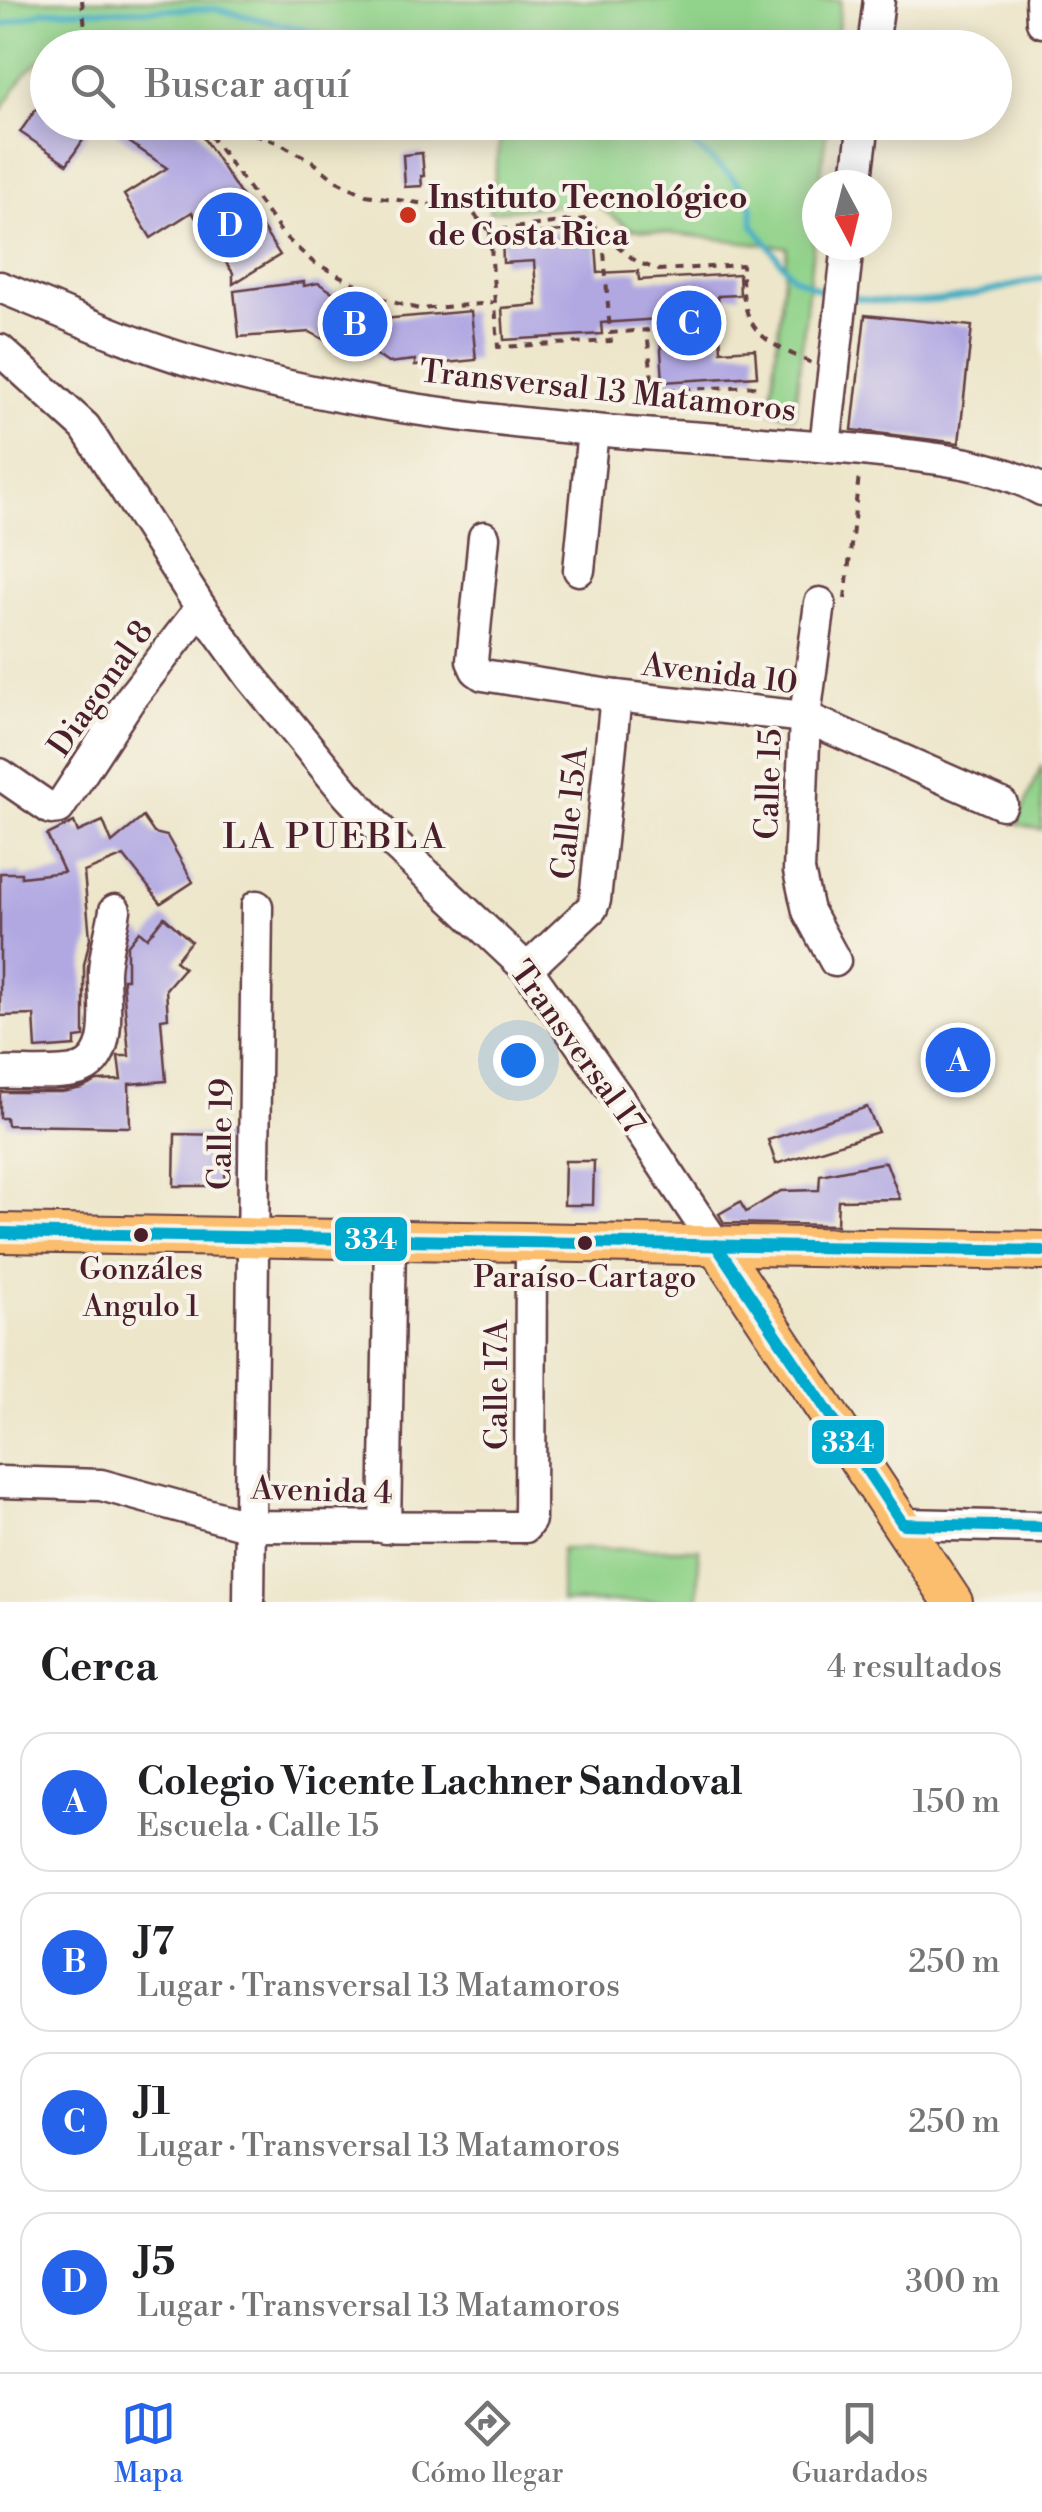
<!DOCTYPE html>
<html lang="es">
<head>
<meta charset="utf-8">
<style>
  body { margin:0; font-family:"Libre Bodoni",serif; background:#f6f6f6; color:#202124 }
  .compass { position:absolute; left:802px; top:170px; width:90px; height:90px; border-radius:50%; background:#fff; box-shadow:0 5px 25px #0003; rotate:173deg }
  .you { position:absolute; left:518px; top:1060px; width:35px; height:35px; margin:-25px; border:8px solid #fff; border-radius:50%; background:#1a73e8; box-shadow:0 0 0 15px #1a73e833 }
  .badge { display:grid; place-items:center; width:65px; height:65px; border-radius:50%; background:#2563eb; color:#fff; font-size:32px; font-weight:700 }
  .pin { position:absolute; translate:-50% -50%; border:5px solid #fff; box-shadow:0 2px 10px #0006 }
  .list { margin:0; padding:0; list-style:none }
  h2 { display:flex; justify-content:space-between; align-items:center; height:130px; margin:0; padding:0 40px; font-size:42px }
  h2 small { font-size:32px; font-weight:400; color:#757577 }
  .list li { display:grid; grid-template-columns:65px 1fr auto; gap:30px; align-items:center; box-sizing:border-box; height:140px; margin:0 20px 20px; padding:0 20px; border:2px solid #e0e0e0; border-radius:30px }
  .list b { display:block; font-size:38px; white-space:nowrap }
  .list p { margin:0; font-size:32px; white-space:nowrap; color:#757577 }
  .list em { font-size:32px; font-style:normal; color:#757577 }
  .icon { flex:none; width:55px; height:55px; fill:none; stroke:currentColor; stroke-width:2; stroke-linecap:round; stroke-linejoin:round }
  .map { position:relative; flex:none; width:1042px; height:1602px; overflow:hidden }
  .search { position:absolute; background:#fff; box-shadow:0 5px 25px #0003; left:30px; right:30px; top:30px; height:110px; display:flex; align-items:center; gap:25px; box-sizing:border-box; padding:0 35px; border-radius:55px; color:#757577; font-size:38px }
  .sheet { height:770px; background:#fff }
  nav { display:flex; justify-content:space-around; align-items:center; box-sizing:border-box; height:140px; border-top:2px solid #e0e0e0; background:#fff; font-size:28px; color:#757577 }
  nav a { display:grid; justify-items:center; gap:5px }
  nav .on { color:#2563eb }
  .map>svg:first-child { display:block }
  .green { fill:#92d38b; stroke:#6e795b; stroke-width:2.5 }
  .lines { fill:none; stroke-linecap:round; stroke-linejoin:round }
  .stream { stroke:#44afc3; stroke-width:6 }
  .building { fill:#b1a8e2 }
  .minor-casing { stroke:#623d43; stroke-width:35 }
  .major-casing { stroke:#623d43; stroke-width:42 }
  .path { stroke:#623d43; stroke-width:4; stroke-dasharray:8 8; stroke-linecap:butt }
  .minor { stroke:#fff; stroke-width:30 }
  .major { stroke:#fbbe6e; stroke-width:38 }
  .bus-1-casing { stroke:#f7f3e8; stroke-width:20 }
  .bus-1 { stroke:#00a9ce; stroke-width:12 }
  .poi-dot { fill:#c8321e; stroke:#f7f3e8; stroke-width:4 }
  .bus-dot { fill:#4a1f2b; stroke:#f7f3e8; stroke-width:4 }
  .labels { text-anchor:middle; stroke-width:8; stroke-linejoin:round; paint-order:stroke }
  .bus-label { font-size:30px; fill:#4a1f2b; stroke:#f7f3e8 }
  .poi-label { font-size:32px; font-weight:bold; fill:#4a1f2b; stroke:#f7f3e8; text-anchor:start }
  .street-label { font-size:32px; fill:#4a1f2b; stroke:#f7f3e8 }
  .neighbourhood-label { font-size:35px; letter-spacing:2.5px; fill:#4a1f2b; stroke:#f7f3e8 }
  .line-badge { stroke:#f7f3e8; stroke-width:4 }
  .badge-label { font-size:28px; text-anchor:middle; font-weight:bold; fill:#fff }
</style>
</head>
<body>
<div class="map">
<svg width="1042" height="1602" viewBox="0 0 1042 1602">
  <rect width="100%" height="100%" fill="#f7f3e8"/>
  <filter id="ink" filterUnits="userSpaceOnUse"><feTurbulence type="fractalNoise" baseFrequency=".01" numOctaves="2"/><feDisplacementMap in="SourceGraphic" scale="20" xChannelSelector="R" yChannelSelector="G"/><feConvolveMatrix kernelMatrix="1 2 1 2 8 2 1 2 1" color-interpolation-filters="sRGB"/></filter>
  <filter id="wash" filterUnits="userSpaceOnUse"><feTurbulence type="fractalNoise" baseFrequency=".0048" numOctaves="4" result="noise"/><feDisplacementMap in="SourceGraphic" scale="40" xChannelSelector="R" yChannelSelector="G"/><feGaussianBlur stdDeviation="2.25" result="paint"/><feColorMatrix in="noise" values="0 0 0 0 0 0 0 0 0 0 0 0 0 0 0 0 0 1.4 0 .05"/><feComposite in="paint" operator="in"/></filter>
  <g filter="url(#wash)">
    <rect width="100%" height="100%" fill="#ede6ca"/>
    <!-- green -->
    <g class="green">
      <path d="M0 0H841L836 47 94 48 66 42 58 47 48 48 47 55 27 71 0 112Z"/>
      <path d="M432 123H827L820 185H817V213L794 416 770 411 787 247 631 229 592 202 489 212 502 128 437 131Z"/>
      <path d="M1042 764V830L1017 824Z"/>
      <path d="M561 1549H699L698 1602H561Z"/>
    </g>
    <g class="lines">
      <!-- stream -->
      <g class="stream">
        <path d="M0 26 45 11 216 9 309 31 358 48"/>
        <path d="M665 122 729 174 746 192 752 208 753 225 792 276 818 289 834 293"/>
        <path d="M851 297C916 311 980 295 1042 278"/>
      </g>
    </g>
    <g id="blocks">
      <!-- building -->
      <g class="building">
        <path d="M48 92V122H95L67 164 20 132Z"/>
        <path d="M100 122H193L280 255 233 284V273L192 212 151 238 124 195 167 168Z"/>
        <path d="M422 153 424 176H421L422 186 405 187 403 155Z"/>
        <path d="M595 229 598 273 638 271 639 280 739 274 740 295 718 296 721 351 755 349 757 376 663 382 659 319 601 323 602 334 504 340 502 308 537 305 534 261 503 263 502 235Z"/>
        <path d="M304 282V286L318 283 350 303 355 295 378 307 371 320 471 311 476 360 415 366V360L388 363 372 352 368 358 357 351 354 356 310 332 239 337 234 291Z"/>
        <path d="M865 315 972 326 959 443 852 430Z"/>
        <path d="M143 817 154 833 167 836 193 882 161 903 124 856 84 872 90 938 84 965V1037L75 1038V1046L36 1049 34 1015 0 1016V873H21V877L64 872 47 835 74 822 78 832 103 821 112 843Z"/>
        <path d="M164 917 191 941 175 961 184 968 166 989 168 1018 161 1019 166 1081 129 1084 130 1127 7 1125 6 1118H0V1092H62L82 1088 97 1081 121 1080 118 1056H129L123 983V979H127V946L139 931 147 938Z"/>
        <path d="M867 1107 878 1132 776 1164 768 1140Z"/>
        <path d="M175 1134 226 1135 225 1186H174Z"/>
        <path d="M565 1161H594L593 1205H564Z"/>
        <path d="M886 1162 900 1199 838 1200 837 1225 724 1223 719 1214 740 1202 746 1212 781 1191 819 1190 820 1175Z"/>
      </g>
    </g>
  </g>
  <g filter="url(#ink)">
    <use href="#blocks" fill-opacity="0" stroke="#623d43" stroke-width="2.5"/>
    <g class="lines">
      <!-- minor casing -->
      <g class="minor-casing">
        <g id="minor">
          <path d="M1041 0 1042 22"/>
          <path d="M873 48 879 0"/>
          <path d="M856 185 864 122"/>
          <path d="M0 287C63 312 126 342 191 361 320 399 459 418 594 430 689 439 785 441 881 452 936 458 992 463 1042 490"/>
          <path d="M0 350 85 427 201 608 251 677 346 793 388 838 527 969 621 1102 716 1245"/>
          <path d="M825 446 848 245"/>
          <path d="M484 537 472 661 476 670 483 675 616 696 805 717 1002 804"/>
          <path d="M579 570 593 430"/>
          <path d="M820 603 805 717 799 871 808 911 835 961"/>
          <path d="M0 774 51 809 59 808 131 698 201 608"/>
          <path d="M527 969 592 908 595 900 616 696"/>
          <path d="M0 1073C24 1072 55 1076 78 1070 116 1059 103 1000 104 971 105 951 112 930 115 910"/>
          <path d="M0 1482 101 1485 250 1526 525 1527 530 1520 531 1242"/>
          <path d="M903 1524 1042 1527"/>
          <path d="M385 1528 390 1240"/>
          <path d="M249 1602 257 906"/>
        </g>
      </g>
      <!-- major casing -->
      <g class="major-casing">
        <g id="major">
          <path d="M0 1233 1042 1251"/>
          <path d="M716 1245 953 1602"/>
        </g>
      </g>
      <!-- path -->
      <g class="path">
        <path d="M82 0 85 28 98 48"/>
        <path d="M200 122 284 236 313 262 388 301 419 309 493 303"/>
        <path d="M207 122 240 129 279 143 312 161 335 180 366 195 471 211 490 231 585 219 637 262 659 270 742 265C741 329 757 339 812 363"/>
        <path d="M490 231 498 347 611 341 610 333"/>
        <path d="M603 237 610 333 647 330 653 390 761 386"/>
        <path d="M845 599 859 475"/>
      </g>
      <!-- minor -->
      <use href="#minor" class="minor"/>
      <!-- major -->
      <use href="#major" class="major"/>
      <!-- bus-1 casing -->
      <g class="bus-1-casing">
        <g id="bus-1">
          <path d="M0 1233 1042 1251"/>
          <path d="M716 1245 903 1524 1042 1527"/>
        </g>
      </g>
      <!-- bus-1 -->
      <use href="#bus-1" class="bus-1"/>
    </g>
  </g>
  <!-- markers -->
  <circle class="poi-dot" cx="408" cy="215" r="10"/>
  <g class="bus-dot">
    <circle cx="141" cy="1235" r="9"/>
    <circle cx="585" cy="1243" r="9"/>
  </g>
  <g class="labels">
    <!-- bus labels -->
    <g class="bus-label">
      <text x="141" y="1279">Gonzáles<tspan x="141" dy="37">Angulo 1</tspan></text>
      <text x="585" y="1287">Paraíso-Cartago</text>
    </g>
    <!-- poi labels -->
    <g class="poi-label">
      <text x="428" y="208">Instituto Tecnológico<tspan x="428" dy="37">de Costa Rica</tspan></text>
    </g>
    <!-- street labels -->
    <g class="street-label">
      <text transform="translate(608 390) rotate(6)" y="11">Transversal 13 Matamoros</text>
      <text transform="translate(720 673) rotate(7)" y="11">Avenida 10</text>
      <text transform="translate(100 688) rotate(-55)" y="11">Diagonal 8</text>
      <text transform="translate(768 784) rotate(-88)" y="11">Calle 15</text>
      <text transform="translate(569 813) rotate(-84)" y="11">Calle 15A</text>
      <text transform="translate(578 1047) rotate(54)" y="11">Transversal 17</text>
      <text transform="translate(220 1134) rotate(-89)" y="11">Calle 19</text>
      <text transform="translate(496 1385) rotate(-90)" y="11">Calle 17A</text>
      <text transform="translate(322 1490) rotate(2)" y="11">Avenida 4</text>
    </g>
    <!-- neighbourhood labels -->
    <g class="neighbourhood-label">
      <text x="335" y="848">LA PUEBLA</text>
    </g>
  </g>
  <g class="line-badge">
    <rect x="333" y="1215" width="76" height="48" rx="10" fill="#00a9ce"/>
    <rect x="810" y="1418" width="76" height="48" rx="10" fill="#00a9ce"/>
  </g>
  <g class="badge-label">
    <text x="371" y="1249">334</text>
    <text x="848" y="1452">334</text>
  </g>
</svg>
<svg class="compass" viewBox="-18 -18 36 36"><path d="M0-13l5 13h-10z" fill="#e53935"/><path d="M0 13l5-13h-10z" fill="#757577"/></svg>
<div class="you"></div>
<div class="pin badge" style="left:958px;top:1060px">A</div>
<div class="pin badge" style="left:355px;top:324px">B</div>
<div class="pin badge" style="left:689px;top:323px">C</div>
<div class="pin badge" style="left:230px;top:225px">D</div>
<div class="search"><svg class="icon" aria-label="search" viewBox="0 0 24 24"><circle cx="10" cy="10" r="6"/><path d="M15 15l6 6"/></svg>Buscar aquí</div>
</div>
<section class="sheet">
<h2>Cerca<small>4 resultados</small></h2>
<ul class="list">
<li><span class="badge">A</span><div><b>Colegio Vicente Lachner Sandoval</b><p>Escuela · Calle 15</p></div><em>150 m</em></li>
<li><span class="badge">B</span><div><b>J7</b><p>Lugar · Transversal 13 Matamoros</p></div><em>250 m</em></li>
<li><span class="badge">C</span><div><b>J1</b><p>Lugar · Transversal 13 Matamoros</p></div><em>250 m</em></li>
<li><span class="badge">D</span><div><b>J5</b><p>Lugar · Transversal 13 Matamoros</p></div><em>300 m</em></li>
</ul>
</section>
<nav>
<a class="on"><svg class="icon" aria-label="map" viewBox="0 0 24 24"><path d="M3 6l6-2 6 2 6-2v14l-6 2-6-2-6 2zM9 4v14M15 6v14"/></svg>Mapa</a>
<a><svg class="icon" aria-label="directions" viewBox="0 0 24 24"><path d="M12 3l9 9-9 9-9-9zM9 14v-3h6M13 9l2 2-2 2"/></svg>Cómo llegar</a>
<a><svg class="icon" aria-label="saved" viewBox="0 0 24 24"><path d="M7 4h10v16l-5-4-5 4z"/></svg>Guardados</a>
</nav>
</body>
</html>
